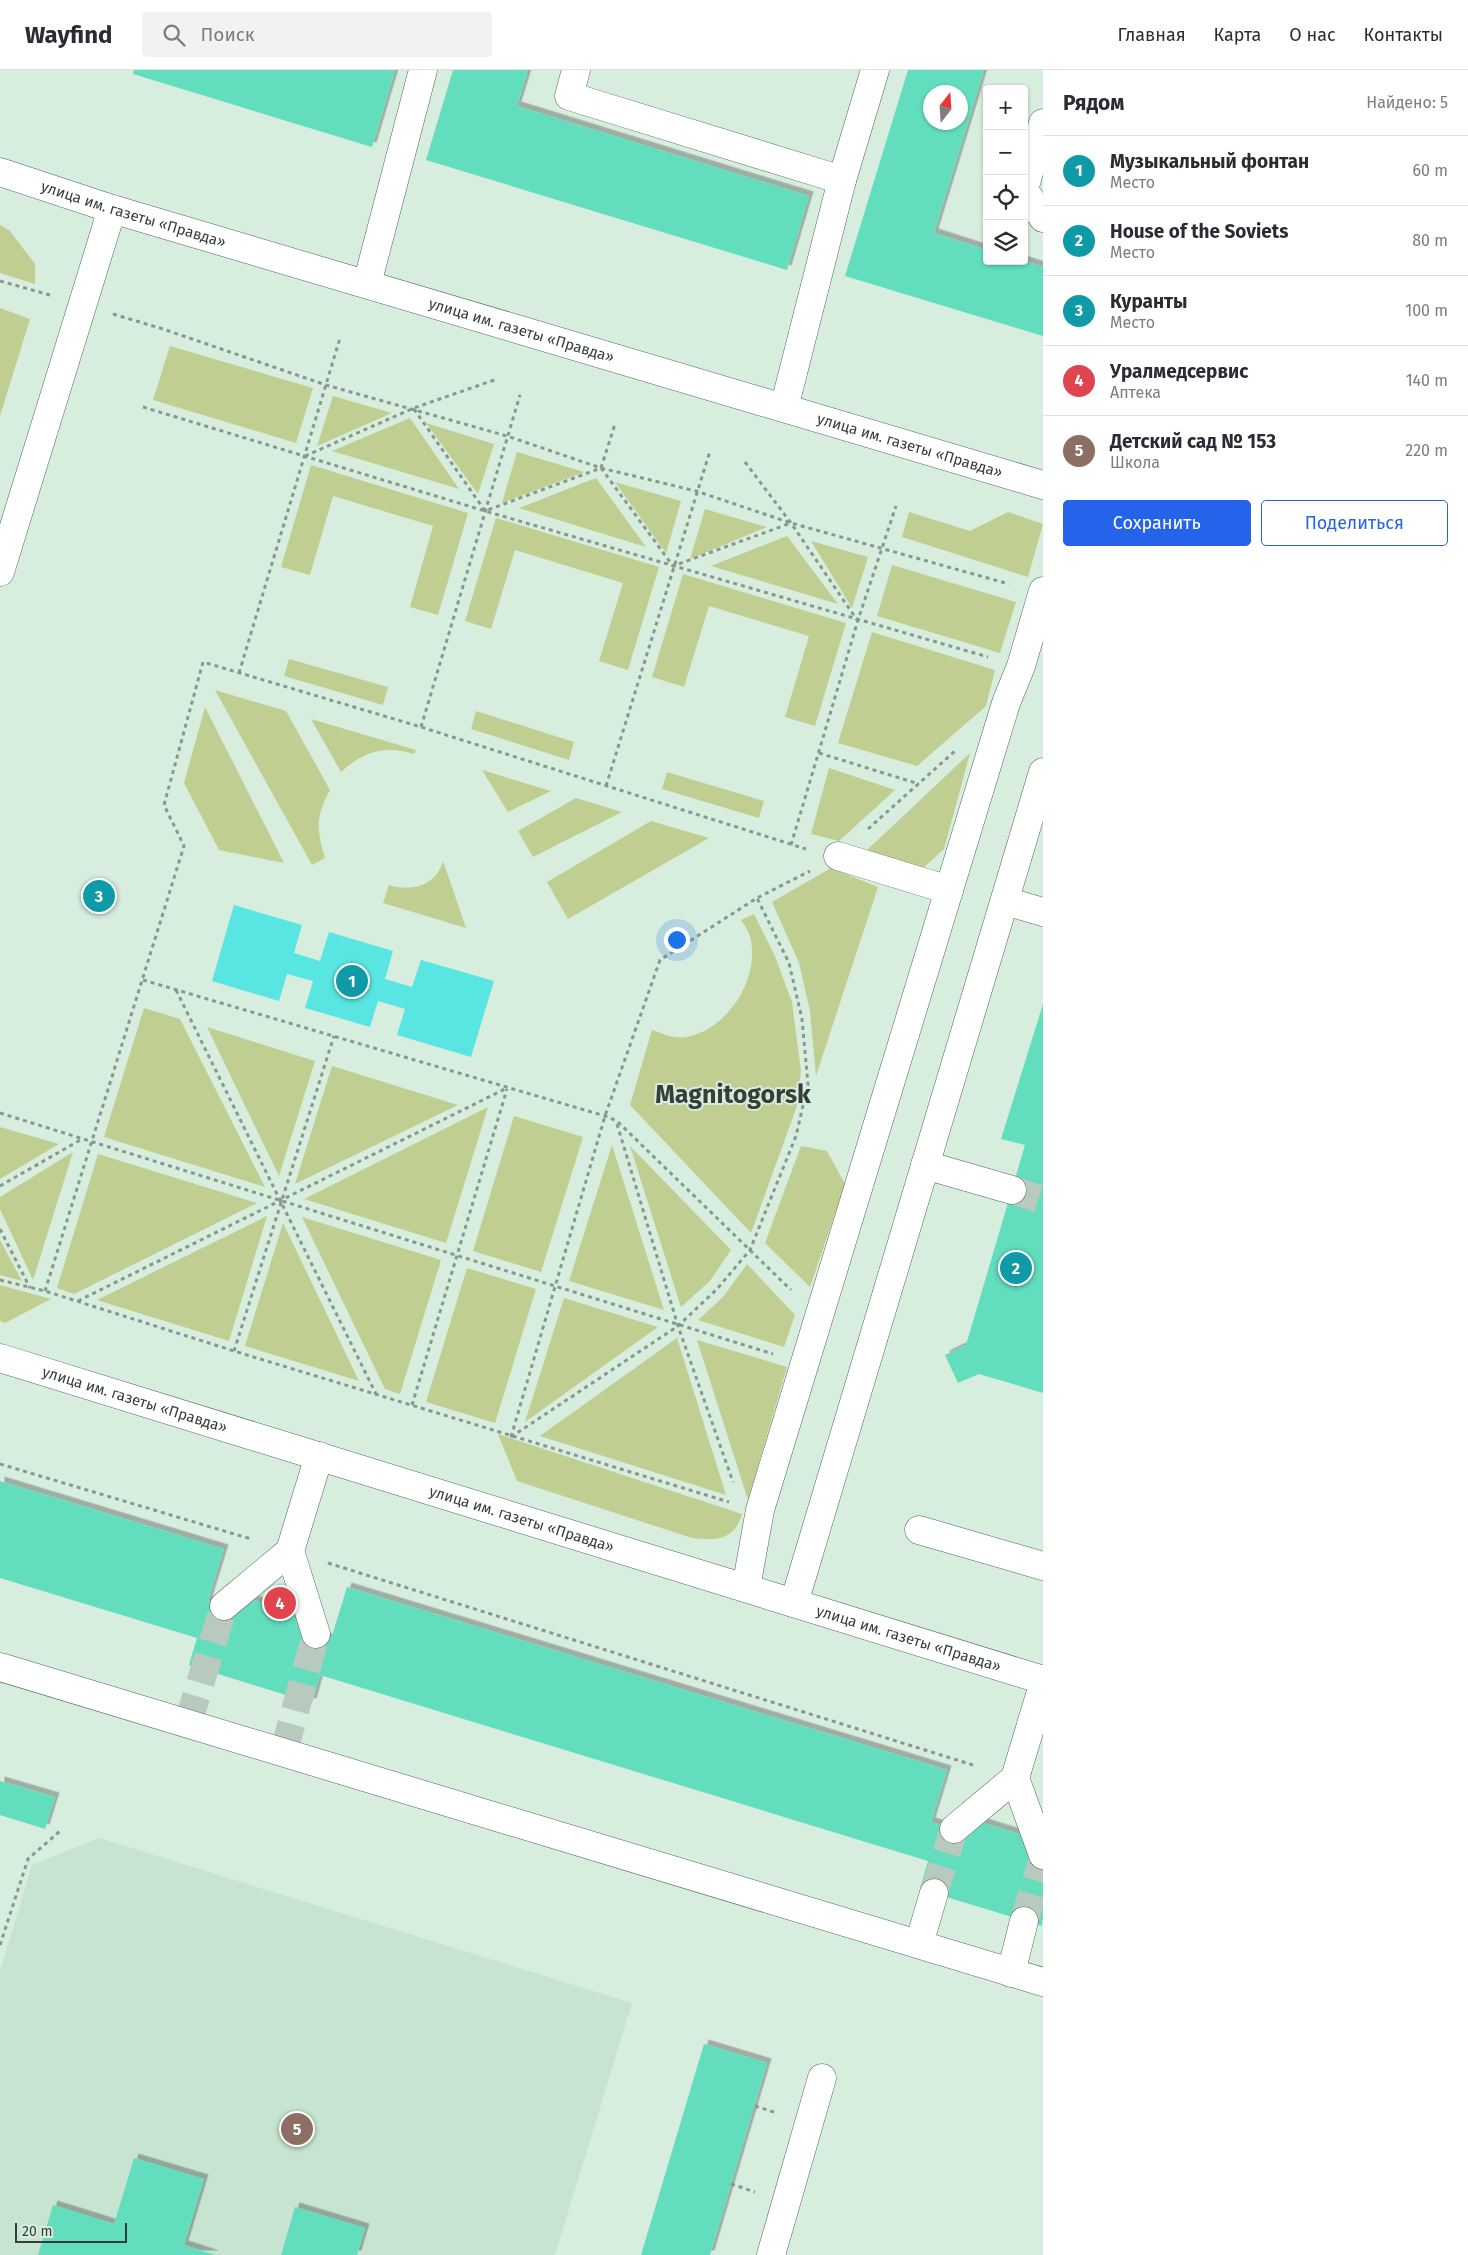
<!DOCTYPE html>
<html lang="ru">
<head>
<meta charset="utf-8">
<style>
  body { margin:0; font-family:"Fira Sans",sans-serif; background:#f2f2f3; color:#2b2b33 }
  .controls { position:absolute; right:15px; top:15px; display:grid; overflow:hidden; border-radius:5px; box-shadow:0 1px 4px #0004 }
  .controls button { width:45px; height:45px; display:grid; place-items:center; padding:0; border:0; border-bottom:1px solid #e1e1e2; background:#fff; color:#2b2b33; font:25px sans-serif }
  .compass { position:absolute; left:923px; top:15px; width:45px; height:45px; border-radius:50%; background:#fff; box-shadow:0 1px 4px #0004; rotate:17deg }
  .scale { position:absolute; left:15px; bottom:12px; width:112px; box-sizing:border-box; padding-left:5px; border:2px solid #353e38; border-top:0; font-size:14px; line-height:18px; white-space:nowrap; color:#353e38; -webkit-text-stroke:4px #d7edde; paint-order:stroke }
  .you { position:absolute; left:676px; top:869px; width:18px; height:18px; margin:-12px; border:4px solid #fff; border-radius:50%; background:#1a73e8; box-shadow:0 0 0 8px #1a73e833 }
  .badge { display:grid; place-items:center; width:32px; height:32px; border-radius:50%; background:#2563eb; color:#fff; font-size:16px; font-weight:700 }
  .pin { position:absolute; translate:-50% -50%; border:2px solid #fff; box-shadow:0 1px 5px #0006 }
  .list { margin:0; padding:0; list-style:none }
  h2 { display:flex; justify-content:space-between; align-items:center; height:65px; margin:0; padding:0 20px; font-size:21px }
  h2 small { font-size:16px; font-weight:400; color:#7c7c81 }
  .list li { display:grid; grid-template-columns:32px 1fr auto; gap:15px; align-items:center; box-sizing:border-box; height:70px; padding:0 20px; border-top:1px solid #e1e1e2 }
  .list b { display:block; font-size:19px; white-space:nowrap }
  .list p { margin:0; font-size:16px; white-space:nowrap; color:#7c7c81 }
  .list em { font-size:16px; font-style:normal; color:#7c7c81 }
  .actions { display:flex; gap:10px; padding:15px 20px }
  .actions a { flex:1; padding:11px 0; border:1px solid #2563eb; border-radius:5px; text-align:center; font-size:18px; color:#2563eb }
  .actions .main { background:#2563eb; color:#fff }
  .icon { flex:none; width:28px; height:28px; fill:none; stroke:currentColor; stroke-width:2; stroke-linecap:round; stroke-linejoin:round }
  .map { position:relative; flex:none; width:1043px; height:2185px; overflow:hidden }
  header { display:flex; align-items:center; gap:30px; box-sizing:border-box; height:70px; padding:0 25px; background:#fff; border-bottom:1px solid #e1e1e2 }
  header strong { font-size:24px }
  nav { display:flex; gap:28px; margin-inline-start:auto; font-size:18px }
  .search { width:350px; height:45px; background:#f2f2f3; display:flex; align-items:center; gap:12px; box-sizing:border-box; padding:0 18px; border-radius:5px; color:#7c7c81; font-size:19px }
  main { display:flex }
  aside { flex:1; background:#fff }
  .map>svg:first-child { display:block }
  .built { fill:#c7e4d0 }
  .green { fill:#c0cf91 }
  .water { fill:#59e5e1 }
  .building { fill:#62ddbe; fill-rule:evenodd; filter:url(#shadow) }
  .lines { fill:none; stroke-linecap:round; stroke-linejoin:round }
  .minor-tunnel { stroke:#b7cabd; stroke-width:28; stroke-dasharray:28 14; stroke-linecap:butt }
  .minor-casing { stroke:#516457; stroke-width:29 }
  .path { stroke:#89988e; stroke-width:3; stroke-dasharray:4 4; stroke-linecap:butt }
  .minor { stroke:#fff; stroke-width:28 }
  .labels { text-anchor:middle; stroke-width:4; stroke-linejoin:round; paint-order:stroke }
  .street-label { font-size:15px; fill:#353e38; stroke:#d7edde }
  .town-label { font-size:25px; font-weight:bold; fill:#353e38; stroke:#d7edde }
</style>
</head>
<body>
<header>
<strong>Wayfind</strong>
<div class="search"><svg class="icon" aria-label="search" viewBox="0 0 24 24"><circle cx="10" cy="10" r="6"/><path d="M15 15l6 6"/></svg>Поиск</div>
<nav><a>Главная</a><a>Карта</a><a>О нас</a><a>Контакты</a></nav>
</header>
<main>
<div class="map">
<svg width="1043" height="2185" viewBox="0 0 1043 2185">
  <defs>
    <filter id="shadow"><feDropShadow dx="4.5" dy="-4.5" stdDeviation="0" flood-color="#0004"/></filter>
  </defs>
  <rect width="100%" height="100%" fill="#d7edde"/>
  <!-- built -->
  <path class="built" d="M99 1768 632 1933 555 2185H0V1901L32 1795Z"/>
  <!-- green -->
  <g class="green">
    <path d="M0 155 9 160 35 194V214L0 203Z"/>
    <path d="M0 238 30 249 0 346Z"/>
    <path d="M170 276 313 318 296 373 153 330Z"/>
    <path d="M333 326 392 343 317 376Z"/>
    <path d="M410 348 459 419 332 381Z"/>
    <path d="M426 353 494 374 478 424Z"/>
    <path d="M517 382 584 402 502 433Z"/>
    <path d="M311 395 468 443 438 545 410 537 433 456 333 426 310 505 281 497Z"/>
    <path d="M596 408 646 477 519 438Z"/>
    <path d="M615 412 681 431 666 483Z"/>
    <path d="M705 439 767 457 690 489Z"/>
    <path d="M909 442 970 461 1008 442 1043 454 1028 507 902 467Z"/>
    <path d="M496 448 659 497 628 600 599 591 623 513 515 480 491 559 465 551Z"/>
    <path d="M787 466 838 534 711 496Z"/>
    <path d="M811 471 868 487 852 538Z"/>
    <path d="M892 495 1016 532 1000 583 877 546Z"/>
    <path d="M683 504 846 553 815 656 785 647 809 566 709 536 684 617 652 607Z"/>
    <path d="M872 562 995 600 986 636 917 696 838 673Z"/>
    <path d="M289 589 388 617 383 635 284 606Z"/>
    <path d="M215 620 286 641 330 720C315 747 317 760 325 788L312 795Z"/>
    <path d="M205 637 284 793 219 780 184 713Z"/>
    <path d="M476 641 574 672 569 690 471 659Z"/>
    <path d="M311 649 416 680 414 684C384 675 364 681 341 702Z"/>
    <path d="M970 683 944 779 922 799 865 782Z"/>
    <path d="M829 698 895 720 839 771 811 764Z"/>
    <path d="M482 700 551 721 508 742Z"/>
    <path d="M667 702 764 731 759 748 662 719Z"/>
    <path d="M576 728 622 742 533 787 518 761Z"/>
    <path d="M651 751 709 768 568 849 547 812Z"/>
    <path d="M443 791 466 858 383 833 389 815C412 822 436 816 443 791Z"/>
    <path d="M831 798 878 817 816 1006 810 941 799 893 772 832Z"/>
    <path d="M754 844 774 884 792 932 801 1001 797 1036 751 1163 630 1035 652 960C663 964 674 969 686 967 728 960 761 907 750 867 749 861 744 855 741 850Z"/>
    <path d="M144 938 180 949 265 1117 104 1067Z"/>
    <path d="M207 957 315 991 279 1106Z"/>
    <path d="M332 996 458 1035 295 1114Z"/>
    <path d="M488 1037 446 1173 304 1129Z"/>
    <path d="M514 1046 583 1067 541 1202 473 1181Z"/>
    <path d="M0 1057 59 1074 0 1109Z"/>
    <path d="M612 1075 664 1240 569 1211Z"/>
    <path d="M630 1076 731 1180 710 1211 681 1237Z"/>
    <path d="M801 1076 827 1081 845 1114 810 1217 765 1173Z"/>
    <path d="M73 1082 33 1210 0 1139V1127Z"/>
    <path d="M98 1084 257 1133 74 1224 57 1218Z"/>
    <path d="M267 1146 229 1271 97 1230Z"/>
    <path d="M302 1147 441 1190 400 1324 385 1319Z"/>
    <path d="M283 1153 359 1311 245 1276Z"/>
    <path d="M0 1170 22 1211 0 1205Z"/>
    <path d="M747 1194 795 1245 784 1277 698 1250 723 1227Z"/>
    <path d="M467 1198 536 1219 495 1353 426 1332Z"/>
    <path d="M0 1215 51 1229 5 1253 0 1251Z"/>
    <path d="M564 1228 658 1257 525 1352Z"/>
    <path d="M677 1268 726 1425 540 1366Z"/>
    <path d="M697 1270 787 1297 748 1430Z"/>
    <path d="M498 1364 742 1444C734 1470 717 1471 692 1468L517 1411Z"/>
  </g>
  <!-- water -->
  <path class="water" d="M234 835 302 855 294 883 320 891 329 862 393 881 385 909 412 917 421 890 494 911 471 987 397 965 405 939 378 931 370 957 305 938 313 911 287 904 279 931 212 911Z"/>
  <!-- building -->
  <g class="building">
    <path d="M134 0H395L372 77 133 4Z"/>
    <path d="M453 0H528L517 36 809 126 787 200 426 90Z"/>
    <path d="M908 0H984L934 163 987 180V191H1025L1043 197V266L845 206ZM931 22H961V52H931Z"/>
    <path d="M92 816 110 821 105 837 88 831Z"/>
    <path d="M1043 934V1323L979 1304 958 1313 945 1285 966 1275 1025 1075 1001 1069Z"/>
    <path d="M0 1411 224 1479 208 1531 240 1541 244 1527 305 1546 301 1560 331 1569 347 1517 947 1700 931 1752 969 1764 974 1750 1028 1767 1024 1781 1043 1786 1042 1856 920 1819 928 1791 320 1605 312 1633 189 1595 197 1568 0 1508Z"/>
    <path d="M0 1711 55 1727 45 1759 0 1745Z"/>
    <path d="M704 1974 767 1993 731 2114 710 2185H641Z"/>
    <path d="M134 2088 204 2109 184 2175 215 2185H38L53 2135 114 2154Z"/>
    <path d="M295 2137 365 2158 357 2185H281Z"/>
  </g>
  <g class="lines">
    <!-- minor-tunnel -->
    <g class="minor-tunnel">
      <path d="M1012 1120 1043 1130"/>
      <path d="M188 1653 224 1536"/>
      <path d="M284 1681 316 1564"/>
      <path d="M934 1823 954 1759"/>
      <path d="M1024 1851 1043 1788"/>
    </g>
    <!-- minor casing -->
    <g class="minor-casing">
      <g id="minor">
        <path d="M576 0 569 26 842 110 784 338"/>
        <path d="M1043 53 1024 120 1043 148"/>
        <path id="s1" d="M0 102 112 139 1043 415"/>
        <path d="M842 110 875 0"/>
        <path d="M367 214 423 0"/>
        <path d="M0 502 112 139"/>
        <path d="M838 786 949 820"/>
        <path d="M1005 831 1043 842"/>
        <path d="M925 1095 1012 1120"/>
        <path id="s2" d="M0 1288 1043 1610"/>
        <path d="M919 1460 1043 1496"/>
        <path d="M290 1481 316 1564"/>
        <path d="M746 1518 760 1440 1006 633 1021 596 1043 521"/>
        <path d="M794 1533 1043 702"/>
        <path d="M224 1536 290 1481 319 1386"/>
        <path d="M0 1597 1043 1912"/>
        <path d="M1015 1708 1043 1785"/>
        <path d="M954 1759 1015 1708 1043 1615"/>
        <path d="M919 1874 934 1823"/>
        <path d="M1011 1903 1024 1851"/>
        <path d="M771 2185 822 2008"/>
      </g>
    </g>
    <!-- path -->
    <g class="path">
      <path d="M0 211 50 225"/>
      <path d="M113 244 163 259 326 315 507 366 601 398 696 421 791 453 1009 514"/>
      <path d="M143 337 485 441 988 587"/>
      <path d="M414 339 485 441 601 398 673 496 791 453"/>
      <path d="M305 386 414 338 497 309"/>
      <path d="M745 392 791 453 857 550"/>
      <path d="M601 398 615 354"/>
      <path d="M239 603 340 268"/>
      <path d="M421 657 520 325"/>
      <path d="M819 683 919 714"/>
      <path d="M606 716 710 381"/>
      <path d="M868 759 955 681"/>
      <path d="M791 775 858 550 896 436"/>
      <path d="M143 910 605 1046 617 1051 791 1220"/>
      <path d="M176 920 376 1324"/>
      <path d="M0 1043 773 1284"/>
      <path d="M617 1054 678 1256 733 1412"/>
      <path d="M0 1116 82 1069"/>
      <path d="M0 1159 30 1218"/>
      <path d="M0 1210 45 1221 234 1281 729 1432"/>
      <path d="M45 1221 184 776 164 735 203 592 421 657 806 779"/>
      <path d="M78 1231 507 1018"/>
      <path d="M234 1281 334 966"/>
      <path d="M412 1335 507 1019"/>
      <path d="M511 1367 605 1046 660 890 757 828 810 801"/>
      <path d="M511 1367 678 1256 717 1219 750 1180 796 1066 808 1014 802 949 789 893 757 828"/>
      <path d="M0 1394 251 1469"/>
      <path d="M328 1493 976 1696"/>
      <path d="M0 1875 28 1789 60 1761"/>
      <path d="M755 2036 777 2043"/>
      <path d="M731 2114 755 2122"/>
    </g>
    <!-- minor -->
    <use href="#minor" class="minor"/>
  </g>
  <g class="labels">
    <!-- street labels -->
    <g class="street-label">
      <text dy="5" stroke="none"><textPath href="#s1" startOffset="140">улица им. газеты «Правда»</textPath></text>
      <text dy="5" stroke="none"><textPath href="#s1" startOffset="545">улица им. газеты «Правда»</textPath></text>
      <text dy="5" stroke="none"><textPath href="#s1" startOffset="950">улица им. газеты «Правда»</textPath></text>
      <text dy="5" stroke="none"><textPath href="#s2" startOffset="141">улица им. газеты «Правда»</textPath></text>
      <text dy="5" stroke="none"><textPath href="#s2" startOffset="546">улица им. газеты «Правда»</textPath></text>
      <text dy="5" stroke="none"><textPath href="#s2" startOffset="951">улица им. газеты «Правда»</textPath></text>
    </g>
    <!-- town labels -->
    <g class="town-label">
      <text x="733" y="1033">Magnitogorsk</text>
    </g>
  </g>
</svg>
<div class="controls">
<button>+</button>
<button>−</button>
<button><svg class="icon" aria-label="locate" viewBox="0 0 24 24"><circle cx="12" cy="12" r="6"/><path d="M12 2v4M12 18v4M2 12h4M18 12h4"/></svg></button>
<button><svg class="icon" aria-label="layers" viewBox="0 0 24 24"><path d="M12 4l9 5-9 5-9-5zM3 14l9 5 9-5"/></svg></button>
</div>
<svg class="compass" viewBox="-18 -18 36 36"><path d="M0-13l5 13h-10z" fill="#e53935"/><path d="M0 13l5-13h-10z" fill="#7c7c81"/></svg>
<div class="scale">20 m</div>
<div class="you"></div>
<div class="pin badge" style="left:352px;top:911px;background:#0f9aa8">1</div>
<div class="pin badge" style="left:1016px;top:1198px;background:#0f9aa8">2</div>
<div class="pin badge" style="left:99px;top:826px;background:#0f9aa8">3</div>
<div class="pin badge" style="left:280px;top:1533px;background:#e0444e">4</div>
<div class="pin badge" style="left:297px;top:2059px;background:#8d6e63">5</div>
</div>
<aside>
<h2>Рядом<small>Найдено: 5</small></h2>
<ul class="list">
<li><span class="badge" style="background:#0f9aa8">1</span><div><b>Музыкальный фонтан</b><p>Место</p></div><em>60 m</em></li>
<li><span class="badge" style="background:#0f9aa8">2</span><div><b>House of the Soviets</b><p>Место</p></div><em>80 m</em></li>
<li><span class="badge" style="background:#0f9aa8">3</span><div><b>Куранты</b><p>Место</p></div><em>100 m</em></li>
<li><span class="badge" style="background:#e0444e">4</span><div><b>Уралмедсервис</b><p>Аптека</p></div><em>140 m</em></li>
<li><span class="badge" style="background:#8d6e63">5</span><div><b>Детский сад № 153</b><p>Школа</p></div><em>220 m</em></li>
</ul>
<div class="actions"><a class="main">Сохранить</a><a>Поделиться</a></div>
</aside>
</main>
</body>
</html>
